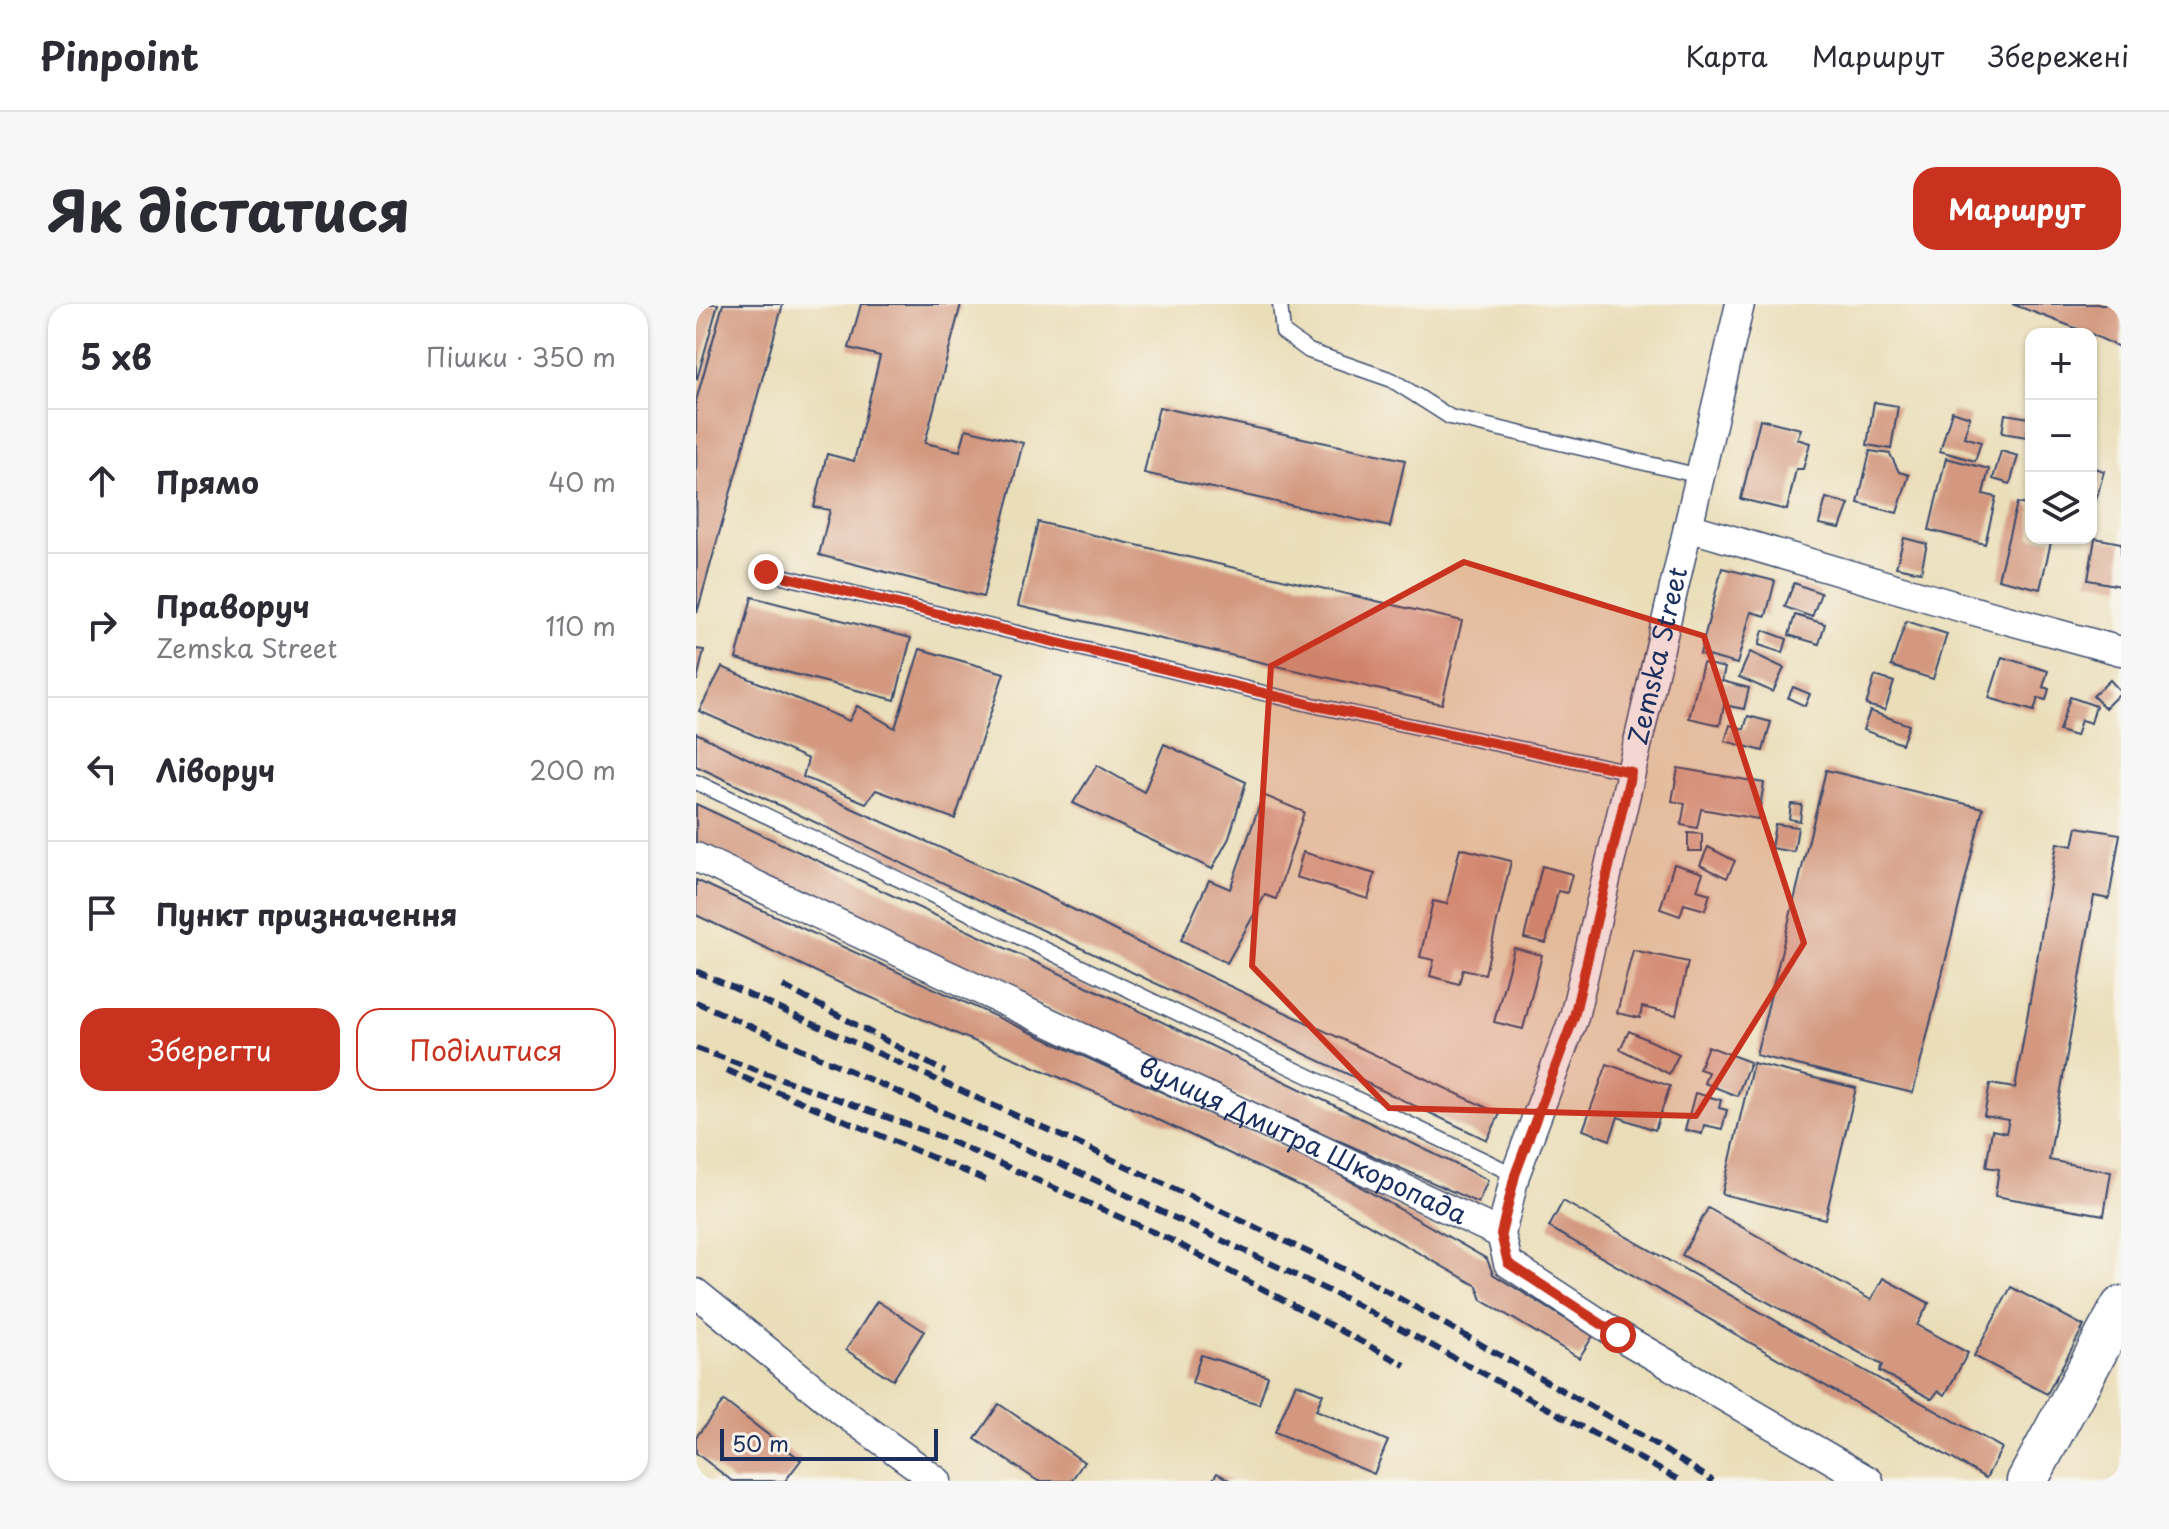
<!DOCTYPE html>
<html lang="uk">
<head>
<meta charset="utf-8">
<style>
  body { margin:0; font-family:"Playpen Sans",sans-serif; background:#f7f7f7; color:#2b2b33 }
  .controls { position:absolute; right:24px; top:24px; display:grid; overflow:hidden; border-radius:16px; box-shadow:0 2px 6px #0004 }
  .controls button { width:72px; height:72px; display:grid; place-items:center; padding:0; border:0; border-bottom:2px solid #e1e1e2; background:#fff; color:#2b2b33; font:40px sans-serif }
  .scale { position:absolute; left:24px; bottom:20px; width:218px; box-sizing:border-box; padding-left:8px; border:4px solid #1b2f5e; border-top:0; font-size:22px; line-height:28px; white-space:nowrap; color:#1b2f5e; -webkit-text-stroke:6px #f7f3e8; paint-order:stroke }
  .stop { position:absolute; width:24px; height:24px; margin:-18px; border:6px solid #c8321e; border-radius:50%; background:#fff }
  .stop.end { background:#c8321e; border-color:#fff; box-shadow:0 2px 8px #0008 }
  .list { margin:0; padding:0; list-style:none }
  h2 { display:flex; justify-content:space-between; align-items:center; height:104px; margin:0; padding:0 32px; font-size:34px }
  h2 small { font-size:26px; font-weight:400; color:#7c7c81 }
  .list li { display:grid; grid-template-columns:52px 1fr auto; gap:24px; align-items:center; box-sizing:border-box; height:144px; padding:0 32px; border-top:2px solid #e1e1e2 }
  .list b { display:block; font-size:30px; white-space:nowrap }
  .list p { margin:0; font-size:26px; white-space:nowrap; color:#7c7c81 }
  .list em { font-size:26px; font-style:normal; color:#7c7c81 }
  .actions { display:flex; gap:16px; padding:24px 32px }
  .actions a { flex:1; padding:18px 0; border:2px solid #c8321e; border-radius:24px; text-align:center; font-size:28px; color:#c8321e }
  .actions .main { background:#c8321e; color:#fff }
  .icon { flex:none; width:44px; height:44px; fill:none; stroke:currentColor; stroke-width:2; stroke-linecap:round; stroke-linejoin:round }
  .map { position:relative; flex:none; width:1425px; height:1177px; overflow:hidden; border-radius:24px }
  header { display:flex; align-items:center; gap:48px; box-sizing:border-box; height:112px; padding:0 40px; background:#fff; border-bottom:2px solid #e1e1e2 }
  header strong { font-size:38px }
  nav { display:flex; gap:44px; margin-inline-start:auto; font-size:28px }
  .intro { display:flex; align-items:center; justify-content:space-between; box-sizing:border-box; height:192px; padding:0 48px }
  h1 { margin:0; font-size:56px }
  .button { padding:20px 36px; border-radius:24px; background:#c8321e; color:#fff; font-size:28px; font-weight:700 }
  main { display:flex; gap:48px; padding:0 48px }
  aside { flex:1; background:#fff; border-radius:24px; box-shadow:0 2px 6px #0004 }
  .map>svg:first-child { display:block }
  .building { fill:#d3987f }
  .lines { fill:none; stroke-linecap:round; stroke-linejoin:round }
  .service-casing { stroke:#3a496c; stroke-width:17 }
  .minor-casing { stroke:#3a496c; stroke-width:31 }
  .secondary-casing { stroke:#3a496c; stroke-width:43 }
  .service { stroke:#fff; stroke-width:14 }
  .minor { stroke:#fff; stroke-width:28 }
  .secondary { stroke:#fff; stroke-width:40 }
  .rail { stroke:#1b2f5e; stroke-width:6; stroke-dasharray:12 6; stroke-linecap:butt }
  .route { stroke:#c8321e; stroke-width:10 }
  .marked { fill:#c8321e; fill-opacity:0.2; stroke:#c8321e; stroke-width:6; stroke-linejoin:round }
  .labels { text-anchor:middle; stroke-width:6; stroke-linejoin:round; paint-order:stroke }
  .street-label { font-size:26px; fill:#1b2f5e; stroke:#f7f3e8 }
</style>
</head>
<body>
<header>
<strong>Pinpoint</strong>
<nav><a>Карта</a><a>Маршрут</a><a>Збережені</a></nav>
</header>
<div class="intro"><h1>Як дістатися</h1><a class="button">Маршрут</a></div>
<main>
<aside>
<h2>5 хв<small>Пішки · 350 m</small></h2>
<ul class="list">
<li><svg class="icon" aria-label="ahead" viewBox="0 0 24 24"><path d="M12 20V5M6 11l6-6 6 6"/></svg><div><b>Прямо</b></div><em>40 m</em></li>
<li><svg class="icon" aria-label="right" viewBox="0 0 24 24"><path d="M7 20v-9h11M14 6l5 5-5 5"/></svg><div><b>Праворуч</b><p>Zemska Street</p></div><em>110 m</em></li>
<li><svg class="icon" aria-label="left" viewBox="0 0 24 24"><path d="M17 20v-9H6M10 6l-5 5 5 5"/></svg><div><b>Ліворуч</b></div><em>200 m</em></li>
<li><svg class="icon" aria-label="arrive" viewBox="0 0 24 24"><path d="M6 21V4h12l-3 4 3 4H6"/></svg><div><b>Пункт призначення</b></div></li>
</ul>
<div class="actions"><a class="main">Зберегти</a><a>Поділитися</a></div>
</aside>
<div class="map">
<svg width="1425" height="1177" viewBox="0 0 1425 1177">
  <rect width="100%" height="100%" fill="#f7f3e8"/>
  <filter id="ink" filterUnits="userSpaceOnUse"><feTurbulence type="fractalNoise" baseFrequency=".0125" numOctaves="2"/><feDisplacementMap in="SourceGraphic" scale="16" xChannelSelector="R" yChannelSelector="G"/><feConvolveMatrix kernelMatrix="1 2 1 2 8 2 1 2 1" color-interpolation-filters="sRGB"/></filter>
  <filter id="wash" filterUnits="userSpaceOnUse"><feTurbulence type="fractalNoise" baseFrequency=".006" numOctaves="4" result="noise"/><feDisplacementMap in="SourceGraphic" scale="32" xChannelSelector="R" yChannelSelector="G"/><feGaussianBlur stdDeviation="1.8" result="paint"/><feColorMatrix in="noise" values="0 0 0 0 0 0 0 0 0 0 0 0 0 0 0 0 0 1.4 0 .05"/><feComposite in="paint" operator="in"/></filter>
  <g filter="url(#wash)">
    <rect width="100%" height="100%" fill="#eadeb9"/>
    <g id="blocks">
      <!-- building -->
      <g class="building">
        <path d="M0 0H22L1 75H0Z"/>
        <path d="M27 0H87L1 309 0 97Z"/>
        <path d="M165 0H265L229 139 264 147 270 125 327 139 287 293 123 251 134 206 118 203 131 150 158 157 184 52 153 44Z"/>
        <path d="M1316 0H1425V44L1395 30Z"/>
        <path d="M1178 98 1202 102 1195 145 1171 141Z"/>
        <path d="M463 103 709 156 694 223 448 169Z"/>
        <path d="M1256 107 1274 113 1268 133 1285 138 1279 157 1244 147Z"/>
        <path d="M1309 110 1334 114 1331 133 1306 129Z"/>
        <path d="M1064 115 1105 125 1101 135 1114 139 1107 165H1100L1091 206 1045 195Z"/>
        <path d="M1174 147 1194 150 1203 168 1213 171 1201 209 1162 199Z"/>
        <path d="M1305 147 1322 152 1314 180 1297 175Z"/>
        <path d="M1250 154 1293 165 1287 190 1300 193 1289 240 1233 226Z"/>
        <path d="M1395 163 1408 167 1396 211H1395Z"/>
        <path d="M1130 194 1153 200 1144 224 1123 220Z"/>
        <path d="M1321 199 1335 202V234H1356L1344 285 1302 275Z"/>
        <path d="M342 218 766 317 746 400 322 302Z"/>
        <path d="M1208 234 1231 240 1225 268 1200 263Z"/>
        <path d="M1399 234 1425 239V282L1392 276Z"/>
        <path d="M1026 264 1079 277 1070 312 1055 308 1041 360 1004 350Z"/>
        <path d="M1098 279 1125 289 1116 313 1089 303Z"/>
        <path d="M56 293 215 334 199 396 40 355Z"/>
        <path d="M1099 311 1129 320 1123 340 1093 331Z"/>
        <path d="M1210 317 1251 330 1237 375 1195 362Z"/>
        <path d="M1067 326 1091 335 1087 349 1063 341Z"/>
        <path d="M0 345 8 346 1 376H0Z"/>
        <path d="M224 345 308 369 259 515 180 486 170 499 107 473 112 455 3 407 26 363 153 417 161 402 199 424Z"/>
        <path d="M1054 348 1088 364 1077 388 1043 373Z"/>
        <path d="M1306 353 1352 367 1347 383 1353 385 1350 396 1342 394 1338 407 1293 394Z"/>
        <path d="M1007 359 1029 364 1026 377 1053 384 1048 405 1028 401 1024 421 993 414Z"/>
        <path d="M1179 372 1198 378 1189 406 1170 401Z"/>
        <path d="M1414 376 1425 388 1409 404 1397 392Z"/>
        <path d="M1097 383 1114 390 1109 402 1092 394Z"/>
        <path d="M1374 393 1400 402 1395 419 1385 416 1380 432 1363 427Z"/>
        <path d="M1174 407 1213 421 1206 440 1167 426Z"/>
        <path d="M1052 412 1075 418 1067 447 1029 437 1034 421 1048 425Z"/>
        <path d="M0 429 122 489 341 587 445 640 804 810 791 836 0 462Z"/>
        <path d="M468 440 550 478 533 534 516 565 377 499 401 461 448 488Z"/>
        <path d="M982 464 1068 479 1062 515 1005 505 1001 524 985 521 989 500 976 497Z"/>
        <path d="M1130 466 1287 504 1217 789 1060 751Z"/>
        <path d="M567 491 608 508 580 595 569 591 531 659 485 636 513 576 534 585Z"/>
        <path d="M0 500 425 698 792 876 782 899 519 781 0 540Z"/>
        <path d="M1095 500 1106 501 1104 517 1093 515Z"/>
        <path d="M1079 520 1102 523 1098 548 1075 544Z"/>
        <path d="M1381 523 1424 530 1413 595 1398 592 1353 856 1415 868 1408 911 1299 892 1303 865 1290 863 1296 826 1310 829 1313 816 1288 812 1294 780 1319 784 1361 539 1377 542Z"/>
        <path d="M992 529 1006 530V547H992Z"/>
        <path d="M1012 543 1039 557 1031 574 1004 561Z"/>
        <path d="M764 544 815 557 789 670 767 665 763 680 734 672 738 656 724 653 737 597 751 600Z"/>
        <path d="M607 548 679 570 672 595 600 573Z"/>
        <path d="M978 560 1007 569 1001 586 1014 590 1009 606 988 600 984 612 964 605Z"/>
        <path d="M846 562 876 570 871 589 862 587 850 639 828 634Z"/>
        <path d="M0 576 628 862 791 955 797 970 897 1032 883 1054 786 996 781 982 613 887 450 810 167 690 0 611Z"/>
        <path d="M818 644 846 651 827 725 798 718Z"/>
        <path d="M937 646 992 658 980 711 946 703 944 714 921 709Z"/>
        <path d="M933 727 983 750 973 770 924 745Z"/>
        <path d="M1012 742 1054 758 1041 792 1008 779 1012 768 1003 765Z"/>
        <path d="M1057 759 1160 784 1129 915 1026 890Z"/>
        <path d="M911 760 974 782 959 826 922 813 914 836 887 826Z"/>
        <path d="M999 789 1025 796 1023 804 1031 806 1026 825 1008 821 1006 830 989 826Z"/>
        <path d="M867 897 1306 1144 1290 1174 853 923Z"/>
        <path d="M1012 904 1175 996 1187 974 1233 999 1221 1021 1272 1049 1249 1091 1242 1087 1236 1095 1183 1067 1186 1061 986 951Z"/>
        <path d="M1315 983 1388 1022 1351 1090 1278 1052Z"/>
        <path d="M181 997 228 1027 197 1076 150 1046Z"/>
        <path d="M505 1051 572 1072 563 1100 496 1079Z"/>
        <path d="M600 1079 627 1090 620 1106 692 1137 678 1170 579 1128Z"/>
        <path d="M28 1097 105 1156 89 1177H36L0 1149V1133Z"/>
        <path d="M303 1100 388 1158 375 1177H342L279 1135Z"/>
        <path d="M521 1169 535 1177H516Z"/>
      </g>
    </g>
  </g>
  <g filter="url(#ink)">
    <use href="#blocks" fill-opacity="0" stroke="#3a496c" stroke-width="2"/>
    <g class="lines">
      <!-- service casing -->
      <g class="service-casing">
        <g id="service">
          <path d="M584 0 587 28 613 47 696 76 754 113 1004 172"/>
          <path d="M70 268 621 402 935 468"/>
          <path d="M0 478 819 871"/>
        </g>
      </g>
      <!-- minor casing -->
      <g class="minor-casing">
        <g id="minor">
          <path d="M992 223 1260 302 1425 347"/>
          <path id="s1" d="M0 553 805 930 812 959 922 1031 1173 1177"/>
          <path id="s2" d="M805 930 819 871 878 713 1044 0"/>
          <path d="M0 989 148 1109 241 1177"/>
        </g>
      </g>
      <!-- secondary casing -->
      <g class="secondary-casing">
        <path id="secondary" d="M1331 1177 1425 1003"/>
      </g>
      <!-- service -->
      <use href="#service" class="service"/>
      <!-- minor -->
      <use href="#minor" class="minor"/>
      <!-- secondary -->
      <use href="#secondary" class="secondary"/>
      <!-- rail -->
      <g class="rail">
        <path d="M0 667 394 845 671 976 945 1131 1017 1177"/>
        <path d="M87 682 249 768"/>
        <path d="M0 698 397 875 652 996 985 1177"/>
        <path d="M0 744 240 831 477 937 709 1061"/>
        <path d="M30 766 294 878"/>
      </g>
    </g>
  </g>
  <g class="lines" filter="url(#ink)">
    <!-- route -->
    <path class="route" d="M70 268 621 402 935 468 878 713 819 871 805 930 812 959 922 1031"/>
  </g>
  <!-- marked area -->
  <path class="marked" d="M768 258 1008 332 1108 639 1000 812 693 804 556 662 575 362Z"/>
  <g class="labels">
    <!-- street labels -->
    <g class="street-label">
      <text dy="9" stroke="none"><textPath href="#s2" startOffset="600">Zemska Street</textPath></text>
      <text dy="9" stroke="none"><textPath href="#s1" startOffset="670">вулиця Дмитра Шкоропада</textPath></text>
    </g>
  </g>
</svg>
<div class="controls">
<button>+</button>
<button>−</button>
<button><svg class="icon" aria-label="layers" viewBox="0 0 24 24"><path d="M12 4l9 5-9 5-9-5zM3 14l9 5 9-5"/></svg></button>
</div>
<div class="scale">50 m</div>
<div class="stop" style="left:922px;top:1031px"></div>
<div class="stop end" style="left:70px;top:268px"></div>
</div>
</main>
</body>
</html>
